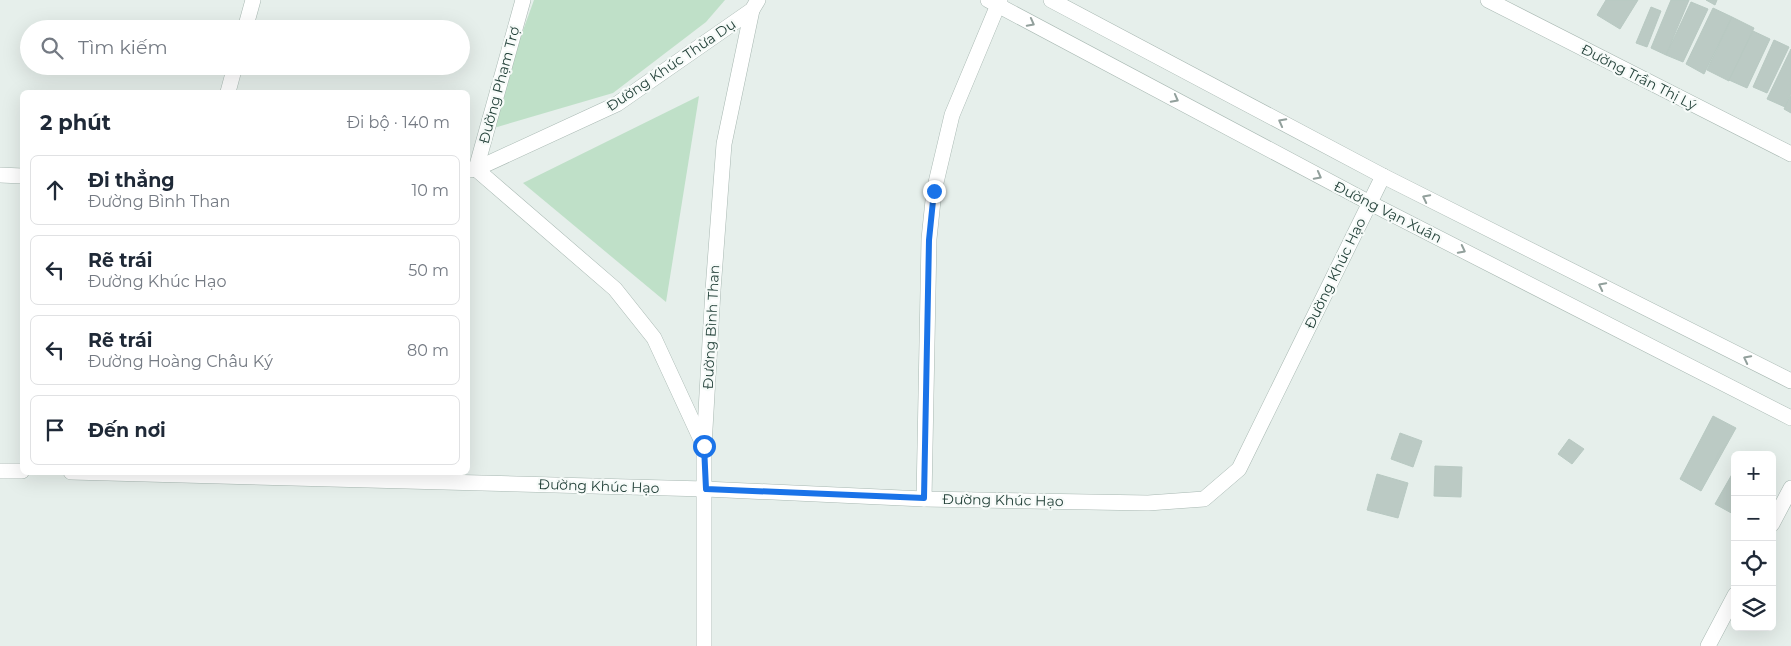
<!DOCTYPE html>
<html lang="vi">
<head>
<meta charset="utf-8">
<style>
  body { margin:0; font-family:Montserrat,sans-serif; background:#f6f6f7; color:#1f2937 }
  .controls { position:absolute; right:15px; bottom:15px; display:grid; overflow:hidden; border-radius:8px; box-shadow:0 5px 20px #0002 }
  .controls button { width:45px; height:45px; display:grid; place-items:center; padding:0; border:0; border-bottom:1px solid #e0e1e3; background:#fff; color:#1f2937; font:25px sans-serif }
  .stop { position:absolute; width:15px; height:15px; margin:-11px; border:4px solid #1a73e8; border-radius:50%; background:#fff }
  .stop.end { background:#1a73e8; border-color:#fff; box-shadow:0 1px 5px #0008 }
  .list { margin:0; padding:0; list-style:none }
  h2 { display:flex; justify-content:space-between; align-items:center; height:65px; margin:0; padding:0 20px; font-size:21px }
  h2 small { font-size:16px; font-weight:400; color:#747a83 }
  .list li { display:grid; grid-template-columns:32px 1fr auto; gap:15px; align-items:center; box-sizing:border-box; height:70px; margin:0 10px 10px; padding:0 10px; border:1px solid #e0e1e3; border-radius:8px }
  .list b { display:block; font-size:19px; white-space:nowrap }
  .list p { margin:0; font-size:16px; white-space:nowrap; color:#747a83 }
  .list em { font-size:16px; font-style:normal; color:#747a83 }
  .icon { flex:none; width:28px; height:28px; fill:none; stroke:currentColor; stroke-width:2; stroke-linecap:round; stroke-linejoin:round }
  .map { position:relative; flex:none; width:1791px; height:646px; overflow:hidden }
  .search { position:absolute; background:#fff; box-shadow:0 5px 20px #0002; left:20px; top:20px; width:450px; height:55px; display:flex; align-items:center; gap:12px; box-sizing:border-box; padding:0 18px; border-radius:28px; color:#747a83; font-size:19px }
  .panel { position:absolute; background:#fff; box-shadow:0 5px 20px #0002; left:20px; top:90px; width:450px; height:385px; border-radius:8px }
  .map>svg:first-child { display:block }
  .green { fill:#bfe0c8 }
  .building { fill:#bbcac4; stroke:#b8c9c2 }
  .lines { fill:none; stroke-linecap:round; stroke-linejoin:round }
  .minor-casing { stroke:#a8b8b2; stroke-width:16 }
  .minor { stroke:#fff; stroke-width:15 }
  .oneway { stroke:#92a09c }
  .route { stroke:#1a73e8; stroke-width:6 }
  .labels { text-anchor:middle; stroke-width:4.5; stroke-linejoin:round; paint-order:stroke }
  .street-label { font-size:14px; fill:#24423a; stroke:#f7fbf9 }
</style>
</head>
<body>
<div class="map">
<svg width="1791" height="646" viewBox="0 0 1791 646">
  <rect width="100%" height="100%" fill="#e6efeb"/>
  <!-- green -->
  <g class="green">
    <path d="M534 0H725L706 22 613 93 487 130Z"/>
    <path d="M699 96 666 302 523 183Z"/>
  </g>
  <!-- building -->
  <g class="building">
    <path d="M1606 0H1638L1620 29 1597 15Z"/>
    <path d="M1671 0H1689L1666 55 1651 48Z"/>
    <path d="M1706 0H1717L1715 5Z"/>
    <path d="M1691 2 1708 9 1683 62 1666 55Z"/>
    <path d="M1651 7 1661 11 1647 47 1636 43Z"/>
    <path d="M1713 8 1732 17 1704 74 1686 64Z"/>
    <path d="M1732 17 1754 28 1729 81 1707 70Z"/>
    <path d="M1753 31 1770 39 1747 88 1729 80Z"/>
    <path d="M1774 40 1789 47 1767 93 1753 87Z"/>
    <path d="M1791 49V94L1785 107 1767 99Z"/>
    <path d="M1791 96V113L1784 109Z"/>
    <path d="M1713 416 1736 428 1701 491 1680 479Z"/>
    <path d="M1400 433 1422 441 1413 467 1391 459Z"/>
    <path d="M1569 439 1584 449 1572 464 1558 454Z"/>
    <path d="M1435 466 1462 467 1461 497 1434 496Z"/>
    <path d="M1735 469V515L1715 504Z"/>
    <path d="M1377 474 1408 483 1398 518 1367 510Z"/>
  </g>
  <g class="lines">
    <!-- minor casing -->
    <g class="minor-casing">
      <g id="minor">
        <path d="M523 0 476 169 615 289 654 338 703 444"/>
        <path d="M988 0 1370 203 1791 418"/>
        <path d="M1051 0 1383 176 1791 381"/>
        <path d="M1488 0 1791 154"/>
        <path d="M245 29 253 0"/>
        <path d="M228 92 235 66"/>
        <path d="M469 170 476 169 617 104 752 10 758 0"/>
        <path d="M0 175 22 176"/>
        <path d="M0 471H22"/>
        <path d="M71 472 705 489 924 499 1148 503 1204 499 1239 469 1383 176"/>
        <path d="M924 499 929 239 934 191 952 115 1000 0"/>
        <path d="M1772 524 1791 488"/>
        <path d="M704 646V446L713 290 724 144 752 10"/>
        <path d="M1708 646 1735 595"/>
      </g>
    </g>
    <!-- minor -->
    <use href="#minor" class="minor"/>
  </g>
  <!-- one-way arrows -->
  <defs><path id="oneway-chevron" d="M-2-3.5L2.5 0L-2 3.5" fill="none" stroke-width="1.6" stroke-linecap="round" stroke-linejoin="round" transform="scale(1.25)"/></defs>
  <g class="oneway">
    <use href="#oneway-chevron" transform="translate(1031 23) rotate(28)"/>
    <use href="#oneway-chevron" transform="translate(1175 99) rotate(28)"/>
    <use href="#oneway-chevron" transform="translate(1282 122) rotate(-152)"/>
    <use href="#oneway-chevron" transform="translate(1318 176) rotate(28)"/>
    <use href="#oneway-chevron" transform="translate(1426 198) rotate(-153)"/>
    <use href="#oneway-chevron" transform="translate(1462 250) rotate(27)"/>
    <use href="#oneway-chevron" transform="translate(1602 286) rotate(-153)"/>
    <use href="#oneway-chevron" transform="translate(1747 359) rotate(-153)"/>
  </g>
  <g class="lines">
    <!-- route -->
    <path class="route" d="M704 446 706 489 924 498 929 240 934 191"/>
  </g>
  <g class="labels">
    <!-- street labels -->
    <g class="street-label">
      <text transform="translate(671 65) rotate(-34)" y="5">Đường Khúc Thừa Dụ</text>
      <text transform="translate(1639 77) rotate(27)" y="5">Đường Trần Thị Lý</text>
      <text transform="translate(499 85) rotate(-75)" y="5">Đường Phạm Trợ</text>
      <text transform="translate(1388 212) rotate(27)" y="5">Đường Vạn Xuân</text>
      <text transform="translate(1335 273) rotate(-64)" y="5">Đường Khúc Hạo</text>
      <text transform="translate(711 327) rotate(-87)" y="5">Đường Bình Than</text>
      <text transform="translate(599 486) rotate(2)" y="5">Đường Khúc Hạo</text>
      <text transform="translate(1003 500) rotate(1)" y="5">Đường Khúc Hạo</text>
    </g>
  </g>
</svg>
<div class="controls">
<button>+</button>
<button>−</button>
<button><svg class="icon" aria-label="locate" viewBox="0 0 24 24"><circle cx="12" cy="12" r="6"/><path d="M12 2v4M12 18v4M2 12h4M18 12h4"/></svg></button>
<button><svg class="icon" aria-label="layers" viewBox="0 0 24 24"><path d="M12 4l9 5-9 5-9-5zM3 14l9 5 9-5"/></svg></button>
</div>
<div class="stop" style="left:704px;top:446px"></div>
<div class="stop end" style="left:934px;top:191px"></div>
<div class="search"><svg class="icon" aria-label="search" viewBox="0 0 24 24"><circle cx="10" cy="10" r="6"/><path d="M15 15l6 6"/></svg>Tìm kiếm</div>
<section class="panel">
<h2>2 phút<small>Đi bộ · 140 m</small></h2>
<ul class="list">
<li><svg class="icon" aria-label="ahead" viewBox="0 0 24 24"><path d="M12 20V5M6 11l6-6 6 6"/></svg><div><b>Đi thẳng</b><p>Đường Bình Than</p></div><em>10 m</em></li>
<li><svg class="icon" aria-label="left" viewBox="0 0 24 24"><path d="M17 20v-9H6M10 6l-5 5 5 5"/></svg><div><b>Rẽ trái</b><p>Đường Khúc Hạo</p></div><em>50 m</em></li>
<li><svg class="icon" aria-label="left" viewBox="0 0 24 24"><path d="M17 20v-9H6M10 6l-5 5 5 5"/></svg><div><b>Rẽ trái</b><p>Đường Hoàng Châu Ký</p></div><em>80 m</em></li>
<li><svg class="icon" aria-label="arrive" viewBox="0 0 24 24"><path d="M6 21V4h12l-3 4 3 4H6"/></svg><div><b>Đến nơi</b></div></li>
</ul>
</section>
</div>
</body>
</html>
